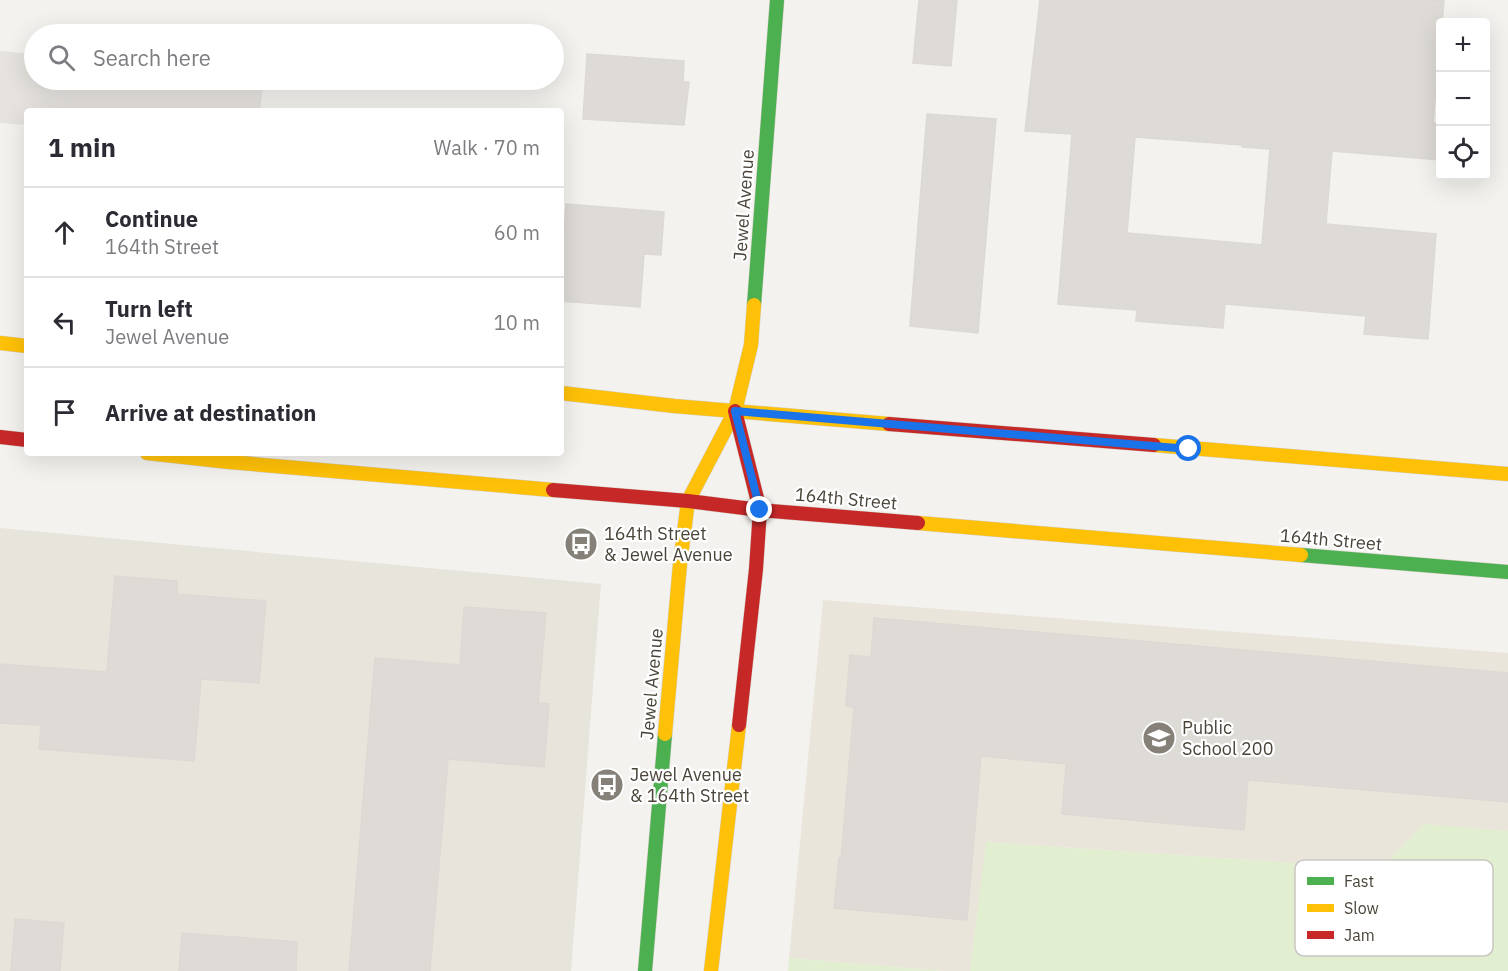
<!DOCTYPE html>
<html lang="en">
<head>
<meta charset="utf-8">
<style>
  body { margin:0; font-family:"IBM Plex Sans",sans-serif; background:#f2f2f3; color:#2b2b33 }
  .controls { position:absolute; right:18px; top:18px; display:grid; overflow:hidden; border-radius:6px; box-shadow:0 6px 24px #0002 }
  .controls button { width:54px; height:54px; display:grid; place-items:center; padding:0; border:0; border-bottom:2px solid #e1e1e2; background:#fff; color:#2b2b33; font:30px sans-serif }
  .stop { position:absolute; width:18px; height:18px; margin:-14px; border:4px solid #1a73e8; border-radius:50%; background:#fff }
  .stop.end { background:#1a73e8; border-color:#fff; box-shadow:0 2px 6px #0008 }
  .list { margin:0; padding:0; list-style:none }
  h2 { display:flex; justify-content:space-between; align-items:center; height:78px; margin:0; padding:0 24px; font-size:26px }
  h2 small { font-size:20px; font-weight:400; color:#7c7c81 }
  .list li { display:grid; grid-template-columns:39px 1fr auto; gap:18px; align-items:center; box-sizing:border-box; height:90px; padding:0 24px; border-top:2px solid #e1e1e2 }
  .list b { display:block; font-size:22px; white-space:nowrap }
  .list p { margin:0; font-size:20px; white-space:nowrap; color:#7c7c81 }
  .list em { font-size:20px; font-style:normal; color:#7c7c81 }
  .icon { flex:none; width:33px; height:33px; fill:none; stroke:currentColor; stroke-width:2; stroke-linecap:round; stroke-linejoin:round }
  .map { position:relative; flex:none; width:1508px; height:971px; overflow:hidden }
  .search { position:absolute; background:#fff; box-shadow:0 6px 24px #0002; left:24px; top:24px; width:540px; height:66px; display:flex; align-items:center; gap:15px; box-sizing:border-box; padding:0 21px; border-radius:33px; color:#7c7c81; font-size:22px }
  .panel { position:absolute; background:#fff; box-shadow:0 6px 24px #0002; left:24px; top:108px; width:540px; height:348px; border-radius:6px }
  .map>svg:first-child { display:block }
  .residential { fill:#e7e4dc }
  .education { fill:#eae5da }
  .green { fill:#e1eecf }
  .parking { fill:#e6e3df }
  .building { fill:#dedbd6; stroke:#dcd9d4; stroke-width:1.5; fill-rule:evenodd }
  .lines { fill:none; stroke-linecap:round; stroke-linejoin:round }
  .fast-casing { stroke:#d3cfc5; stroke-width:15 }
  .slow-casing { stroke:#d3cfc5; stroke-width:15 }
  .jam-casing { stroke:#d3cfc5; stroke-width:15 }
  .fast { stroke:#4caf50; stroke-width:14 }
  .slow { stroke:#ffc107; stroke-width:14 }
  .jam { stroke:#c62828; stroke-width:14 }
  .route { stroke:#1a73e8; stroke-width:8 }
  .labels { text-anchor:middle; stroke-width:4.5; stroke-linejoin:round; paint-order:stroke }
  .street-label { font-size:18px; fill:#4b4439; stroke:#fff }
  .poi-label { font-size:18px; fill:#4b4439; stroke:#fff; text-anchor:start }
  .key { fill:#fff; stroke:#c9c7c4; stroke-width:1.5 }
  .key-label { font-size:16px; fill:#4b4439 }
</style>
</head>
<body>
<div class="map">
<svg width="1508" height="971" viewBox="0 0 1508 971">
  <rect width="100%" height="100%" fill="#f4f2ee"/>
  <!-- residential -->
  <path class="residential" d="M0 528 601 584 571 971H0Z"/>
  <!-- education -->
  <path class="education" d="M823 600 1508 653V831L1424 825 1380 869 987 842 970 971H944L789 958Z"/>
  <!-- green -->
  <g class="green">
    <path d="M1424 824 1508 831V971H970L986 842 1380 869Z"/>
    <path d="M789 958 944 971H788Z"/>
  </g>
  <!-- parking -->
  <path class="parking" d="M0 51 34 54V80H264L260 111H27V125L0 123Z"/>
  <!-- building -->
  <g class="building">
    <path d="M919 0H957L951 66 913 63Z"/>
    <path d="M1040 0H1444L1442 22H1440V41L1433 123H1440V160L1332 151 1326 224 1436 234 1428 339 1364 334 1366 316 1225 304 1223 328 1136 321 1137 310 1058 304 1072 134 1025 131ZM1135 137 1242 145V147L1270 149 1262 245 1127 233Z"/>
    <path d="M587 54 684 61 683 82H689L684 125 583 119Z"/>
    <path d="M927 114 996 119 978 333 910 326Z"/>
    <path d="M566 204 664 212 661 255 644 254 640 307 561 301V248H563Z"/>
    <path d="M115 576 177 581V594L266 601 259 683 201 679 194 761 39 749 41 725 0 723V664L107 672Z"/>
    <path d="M464 607 546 613 538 703 549 704 544 767 448 759 430 971H349L375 658 460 665Z"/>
    <path d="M874 618 1508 673V802L1248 780 1244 830 1062 814 1066 764 981 756 967 920 834 908 839 858 841 859 854 707 846 706 850 655 871 657Z"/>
    <path d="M15 919 64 923 60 971H11Z"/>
    <path d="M182 933 297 942 296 971H179Z"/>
  </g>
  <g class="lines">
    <!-- fast casing -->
    <g class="fast-casing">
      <g id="fast">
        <path d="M754 305 777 0"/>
        <path d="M1301 555 1508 572"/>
        <path d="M645 971 665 734"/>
      </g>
    </g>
    <!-- slow casing -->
    <g class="slow-casing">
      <g id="slow">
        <path d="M0 343 27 346"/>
        <path d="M561 393 674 406 889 424"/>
        <path d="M1154 445 1508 474"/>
        <path d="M147 453 229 462 553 490"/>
        <path d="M918 523 1301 555"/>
        <path d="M665 734 680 564 688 501 735 411 751 345 754 305"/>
        <path d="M711 971 739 725"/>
      </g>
    </g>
    <!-- jam casing -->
    <g class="jam-casing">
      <g id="jam">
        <path d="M735 411 760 510 756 569 739 725"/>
        <path d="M889 424 1154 445"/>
        <path d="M0 437 27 440"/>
        <path d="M553 490 688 501 760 510 918 523"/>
      </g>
    </g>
    <!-- fast -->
    <use href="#fast" class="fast"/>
    <!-- slow -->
    <use href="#slow" class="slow"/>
    <!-- jam -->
    <use href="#jam" class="jam"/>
  </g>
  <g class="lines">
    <!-- route -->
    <path class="route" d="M760 510 735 411 1189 449"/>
  </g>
  <!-- icons -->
  <defs>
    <g id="bus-disc" transform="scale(1.725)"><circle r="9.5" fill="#868178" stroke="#fff"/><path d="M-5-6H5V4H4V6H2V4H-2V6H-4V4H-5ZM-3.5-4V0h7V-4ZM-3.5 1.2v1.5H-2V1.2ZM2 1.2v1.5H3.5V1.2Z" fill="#fff"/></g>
    <g id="school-disc" transform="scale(1.725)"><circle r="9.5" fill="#868178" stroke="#fff"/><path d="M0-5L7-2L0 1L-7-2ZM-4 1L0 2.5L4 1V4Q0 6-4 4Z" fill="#fff"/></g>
  </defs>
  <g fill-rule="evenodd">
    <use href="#bus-disc" x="581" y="544"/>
    <use href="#school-disc" x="1159" y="738"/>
    <use href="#bus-disc" x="607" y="785"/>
  </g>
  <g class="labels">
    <!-- street labels -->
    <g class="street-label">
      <text transform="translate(744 205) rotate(-86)" y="6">Jewel Avenue</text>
      <text transform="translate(846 499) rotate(5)" y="6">164th Street</text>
      <text transform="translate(1331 540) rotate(5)" y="6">164th Street</text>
      <text transform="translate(652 684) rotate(-85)" y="6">Jewel Avenue</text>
    </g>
    <!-- poi labels -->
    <g class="poi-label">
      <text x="604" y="540">164th Street<tspan x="604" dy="21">&amp; Jewel Avenue</tspan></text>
      <text x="1182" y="734">Public<tspan x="1182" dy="21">School 200</tspan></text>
      <text x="630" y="781">Jewel Avenue<tspan x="630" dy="21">&amp; 164th Street</tspan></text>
    </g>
  </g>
  <!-- legend -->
  <rect x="1295" y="860" width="198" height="96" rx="9" class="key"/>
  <rect x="1307" y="877" width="27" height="8" fill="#4caf50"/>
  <rect x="1307" y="904" width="27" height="8" fill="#ffc107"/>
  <rect x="1307" y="931" width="27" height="8" fill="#c62828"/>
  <g class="key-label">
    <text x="1344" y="887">Fast</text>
    <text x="1344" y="914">Slow</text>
    <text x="1344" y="941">Jam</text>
  </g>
</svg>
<div class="controls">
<button>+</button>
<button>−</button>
<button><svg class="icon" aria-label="locate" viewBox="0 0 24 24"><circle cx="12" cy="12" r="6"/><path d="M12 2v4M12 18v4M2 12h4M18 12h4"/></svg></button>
</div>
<div class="stop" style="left:1189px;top:449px"></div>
<div class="stop end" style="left:760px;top:510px"></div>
<div class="search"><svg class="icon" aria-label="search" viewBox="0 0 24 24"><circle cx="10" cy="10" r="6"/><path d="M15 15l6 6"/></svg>Search here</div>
<section class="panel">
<h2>1 min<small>Walk · 70 m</small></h2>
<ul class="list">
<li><svg class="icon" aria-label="ahead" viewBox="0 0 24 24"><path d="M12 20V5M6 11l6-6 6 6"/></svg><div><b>Continue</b><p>164th Street</p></div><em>60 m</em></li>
<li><svg class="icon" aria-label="left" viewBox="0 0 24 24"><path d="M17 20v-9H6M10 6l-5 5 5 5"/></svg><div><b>Turn left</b><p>Jewel Avenue</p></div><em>10 m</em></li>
<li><svg class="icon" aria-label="arrive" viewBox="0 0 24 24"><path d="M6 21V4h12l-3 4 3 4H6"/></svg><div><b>Arrive at destination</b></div></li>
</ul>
</section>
</div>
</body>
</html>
